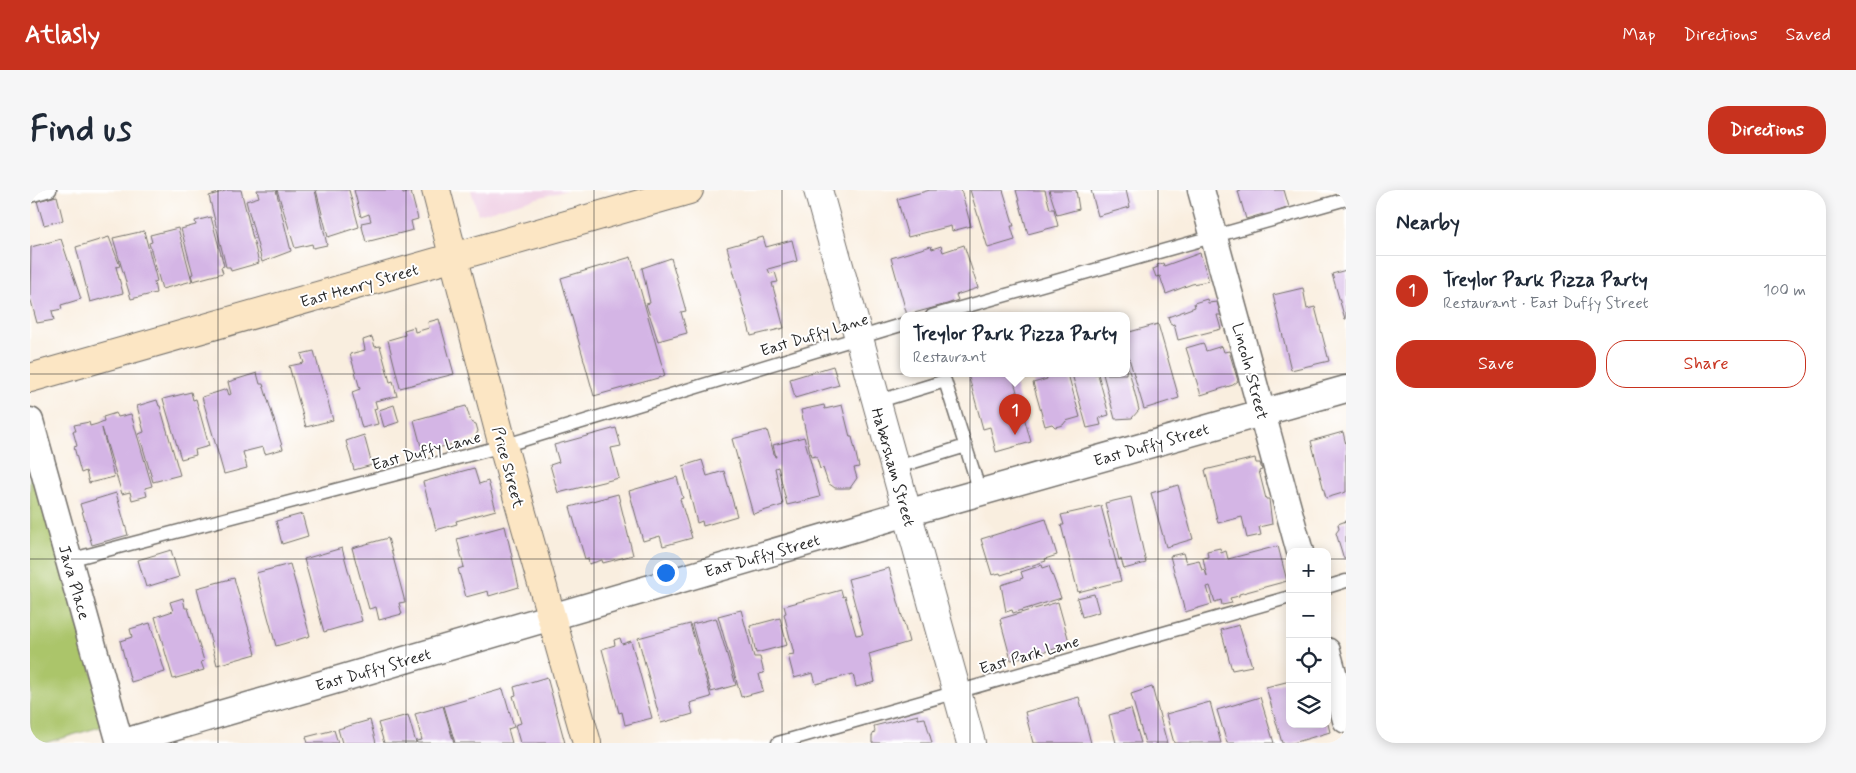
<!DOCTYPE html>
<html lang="en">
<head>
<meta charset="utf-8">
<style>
  body { margin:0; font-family:Mynerve,sans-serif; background:#f6f6f7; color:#1f2937 }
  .controls { position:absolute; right:15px; bottom:15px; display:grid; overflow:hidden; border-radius:10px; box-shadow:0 2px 12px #0003 }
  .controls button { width:45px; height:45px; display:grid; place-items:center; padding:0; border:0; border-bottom:1px solid #e0e1e3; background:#fff; color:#1f2937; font:25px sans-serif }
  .you { position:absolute; left:635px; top:382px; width:18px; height:18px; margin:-12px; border:4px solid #fff; border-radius:50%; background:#1a73e8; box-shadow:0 0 0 8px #1a73e833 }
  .badge { display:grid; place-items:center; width:32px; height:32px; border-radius:50%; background:#c8321e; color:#fff; font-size:16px; font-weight:700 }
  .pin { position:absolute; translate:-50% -41px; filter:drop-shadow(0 1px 2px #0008) }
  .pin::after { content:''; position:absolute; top:26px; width:18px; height:15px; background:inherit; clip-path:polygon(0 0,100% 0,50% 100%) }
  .popup { position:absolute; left:870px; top:122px; width:230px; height:65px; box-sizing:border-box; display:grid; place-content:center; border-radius:10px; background:#fff; filter:drop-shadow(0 1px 4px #0005); font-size:16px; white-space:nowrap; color:#747a83 }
  .popup b { font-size:19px; color:#1f2937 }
  .popup::after { content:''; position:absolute; left:50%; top:100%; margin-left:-10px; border:10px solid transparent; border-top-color:#fff }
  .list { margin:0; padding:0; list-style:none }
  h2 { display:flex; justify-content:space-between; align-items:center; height:65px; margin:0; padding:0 20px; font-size:21px }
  h2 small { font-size:16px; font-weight:400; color:#747a83 }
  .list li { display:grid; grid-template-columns:32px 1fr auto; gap:15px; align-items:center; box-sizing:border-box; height:70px; padding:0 20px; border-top:1px solid #e0e1e3 }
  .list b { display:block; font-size:19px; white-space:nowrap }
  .list p { margin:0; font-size:16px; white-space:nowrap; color:#747a83 }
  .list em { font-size:16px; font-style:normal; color:#747a83 }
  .actions { display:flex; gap:10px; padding:15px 20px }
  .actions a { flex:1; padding:11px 0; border:1px solid #c8321e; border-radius:20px; text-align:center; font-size:18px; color:#c8321e }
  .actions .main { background:#c8321e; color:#fff }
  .icon { flex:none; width:28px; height:28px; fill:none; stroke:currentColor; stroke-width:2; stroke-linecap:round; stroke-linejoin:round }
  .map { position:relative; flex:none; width:1316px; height:553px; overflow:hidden; border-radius:20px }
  header { display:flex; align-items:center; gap:30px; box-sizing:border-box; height:70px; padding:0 25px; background:#c8321e; color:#fff }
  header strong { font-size:24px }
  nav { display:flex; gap:28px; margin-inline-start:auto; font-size:18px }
  .intro { display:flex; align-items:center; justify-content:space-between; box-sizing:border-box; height:120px; padding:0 30px }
  h1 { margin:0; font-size:35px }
  .button { padding:12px 22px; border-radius:20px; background:#c8321e; color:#fff; font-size:18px; font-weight:700 }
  main { display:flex; gap:30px; padding:0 30px }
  aside { flex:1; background:#fff; border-radius:20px; box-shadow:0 2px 12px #0003 }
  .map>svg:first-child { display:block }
  .built { fill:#f0d0e5 }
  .green { fill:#abc56b; stroke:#6b784b }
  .building { fill:#d4b5e5 }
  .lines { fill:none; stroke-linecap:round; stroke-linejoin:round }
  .service-casing { stroke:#736f6a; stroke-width:15 }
  .minor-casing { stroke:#736f6a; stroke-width:29 }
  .tertiary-casing { stroke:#736f6a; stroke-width:30 }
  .secondary-casing { stroke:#736f6a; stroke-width:30 }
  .service { stroke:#fff; stroke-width:12 }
  .minor { stroke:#fff; stroke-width:26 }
  .tertiary { stroke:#fff; stroke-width:28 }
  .secondary { stroke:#fce6c4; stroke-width:28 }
  .grid { fill:none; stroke:#2b2b2b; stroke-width:1; stroke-opacity:0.55 }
  .labels { text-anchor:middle; stroke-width:4; stroke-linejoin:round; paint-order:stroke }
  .street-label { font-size:16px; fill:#2b2b2b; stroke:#fff }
</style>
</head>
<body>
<header>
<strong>Atlasly</strong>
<nav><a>Map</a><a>Directions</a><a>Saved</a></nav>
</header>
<div class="intro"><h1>Find us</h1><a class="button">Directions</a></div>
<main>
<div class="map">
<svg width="1316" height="553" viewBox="0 0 1316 553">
  <rect width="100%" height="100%" fill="#fff"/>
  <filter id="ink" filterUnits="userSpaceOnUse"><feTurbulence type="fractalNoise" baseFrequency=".02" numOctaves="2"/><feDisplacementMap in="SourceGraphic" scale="10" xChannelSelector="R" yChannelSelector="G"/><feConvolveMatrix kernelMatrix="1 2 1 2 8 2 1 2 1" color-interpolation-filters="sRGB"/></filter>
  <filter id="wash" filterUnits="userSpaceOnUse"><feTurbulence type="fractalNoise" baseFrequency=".0096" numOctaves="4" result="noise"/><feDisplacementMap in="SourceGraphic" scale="20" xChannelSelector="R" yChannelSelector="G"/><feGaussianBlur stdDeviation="1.12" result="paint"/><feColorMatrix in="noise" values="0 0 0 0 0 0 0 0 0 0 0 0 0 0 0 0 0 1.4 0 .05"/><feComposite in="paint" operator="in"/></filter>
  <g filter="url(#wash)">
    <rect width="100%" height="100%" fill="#f9eedf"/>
    <!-- built -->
    <path class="built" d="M441 0H537L448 24Z"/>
    <!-- green -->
    <path class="green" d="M0 265 77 535 15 553H0Z"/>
    <g id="blocks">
      <!-- building -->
      <g class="building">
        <path d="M198 0H211L229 73 201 81 200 77H196L179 6Z"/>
        <path d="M227 0H246L261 61 232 72 216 11 229 7Z"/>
        <path d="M247 0H285L297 55 283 58 282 54 265 58Z"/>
        <path d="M286 0H319L329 37 298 47Z"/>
        <path d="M324 0H372L373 4 381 2 388 29 381 31 383 40 336 52 331 33 341 31 339 24 331 27Z"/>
        <path d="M900 0H931L941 36 922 41 921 36 878 47 867 9Z"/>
        <path d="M940 0H973L984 36H981L985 50 958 58Z"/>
        <path d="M986 0H1015L1020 19H1024L1028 36 998 44Z"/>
        <path d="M1019 0H1046L1049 19 1027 25Z"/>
        <path d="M1061 0H1096L1100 17 1068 26Z"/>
        <path d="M1211 0H1254L1259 17 1233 27V24L1216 29 1208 1Z"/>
        <path d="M27 6 33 30 14 35 7 11Z"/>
        <path d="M181 27 194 76 191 77 193 83 163 91 161 85 163 84 151 39 166 35 165 31Z"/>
        <path d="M148 38 162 91 132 99 119 53 122 52 120 45Z"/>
        <path d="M114 41 127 91 124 92 126 103 101 109 83 48Z"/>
        <path d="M79 47 90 76 86 77 93 103 60 112 46 57Z"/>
        <path d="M733 47 736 57 762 50 767 71 738 79 740 84 745 82 748 92 742 93 754 138 721 146 697 57Z"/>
        <path d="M31 49 51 109 31 115 32 119 22 121 24 130 7 133 0 107 1 57Z"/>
        <path d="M934 55 948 98 926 105 928 110 917 114 877 125 861 68 901 56 902 59 911 56 913 62Z"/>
        <path d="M1170 63 1179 91 1162 94 1136 104 1130 86 1126 87 1123 79 1128 77 1127 75 1133 73 1134 76Z"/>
        <path d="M601 67 635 186 564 206 531 88Z"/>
        <path d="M641 68 656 121 651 122 657 143 628 151 616 114 620 113 612 78Z"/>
        <path d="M1316 80V129H1315L1302 84Z"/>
        <path d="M1273 98 1277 119 1285 117 1299 171 1261 180 1243 105Z"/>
        <path d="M1177 109 1178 113 1187 112 1191 125H1187L1191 139 1148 150 1144 134 1141 135 1138 127 1165 117 1164 113Z"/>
        <path d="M409 129 424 184 370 198 358 150 375 145 374 140 384 137 385 142 399 138 398 132Z"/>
        <path d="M1128 134 1149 208 1114 219 1096 158V143Z"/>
        <path d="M342 147 345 157 350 156 360 192 363 191 367 206 345 211 347 218 344 219 348 234 332 238 322 202 330 199 320 164 335 160 333 150Z"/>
        <path d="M1173 153 1176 161 1192 156 1194 162 1199 161 1208 191 1203 195 1171 205 1156 158Z"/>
        <path d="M284 161 303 230 276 237 259 176 274 173 271 164Z"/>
        <path d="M1097 172 1109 220 1102 228 1085 229 1073 184H1096Z"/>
        <path d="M803 176 809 195 765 208 760 189Z"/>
        <path d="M227 183 230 194H233L253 259 235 264 233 257 213 262 217 278 194 284 172 207 197 199 199 205 201 204 198 192Z"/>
        <path d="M938 184H982L1001 252 966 262 960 237 953 239Z"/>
        <path d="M1016 184H1038L1050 227 1036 231 1033 235 1025 237 1022 234 1015 236 1003 193 1017 189Z"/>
        <path d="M1042 184H1068L1079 225 1069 228 1071 235 1057 238Z"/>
        <path d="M161 202 163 210 166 209 179 256 165 260 166 265 151 269 133 209Z"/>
        <path d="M127 210 129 216H130L150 285 123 292 109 244 114 242 107 216Z"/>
        <path d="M364 215 369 232 354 237 349 220Z"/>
        <path d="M794 215 795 219 812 215 820 247H822L829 277 824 278 827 288 820 298H805L798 293 793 278 790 279 786 266 781 267 771 220Z"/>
        <path d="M436 216 441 232 446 234 448 241 445 248 397 261 396 258 392 260 384 230Z"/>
        <path d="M86 223 88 227 101 224 122 296 115 298 117 306 102 310 100 302 92 304 72 238 84 287 59 293 56 281 51 283 44 257 47 256 43 241H46L44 235 59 232 60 236 67 234 74 231 73 227Z"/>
        <path d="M586 238 591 256 581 258 589 288 528 303 520 275 529 272 524 255Z"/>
        <path d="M737 240 745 267H746L743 255 774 247 790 307 757 315 748 277 745 278 753 315 723 324 702 249Z"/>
        <path d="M1313 242 1316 255V302L1296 308 1281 251Z"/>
        <path d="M334 245 342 275 324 280 316 251Z"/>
        <path d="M1225 268 1226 273H1230L1232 280 1229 281 1236 309H1239L1242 334 1229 337 1231 345 1217 348 1212 327 1188 333 1175 280Z"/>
        <path d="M672 270 677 286 694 281 707 326 673 336 672 331 667 333 653 276Z"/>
        <path d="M444 278 449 294 458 291 466 320 426 331 427 334 406 340 393 292Z"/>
        <path d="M647 287 653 308 650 309 662 348 633 356 630 346 613 351 599 301Z"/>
        <path d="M1148 295 1163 349 1136 357 1121 303Z"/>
        <path d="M86 303 98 345 62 355 50 314Z"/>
        <path d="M588 304 603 365 573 373 572 370 559 374 558 368 555 369 540 317Z"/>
        <path d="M1101 307 1116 373 1094 379 1091 369 1089 370 1075 313Z"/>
        <path d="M1071 316 1091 391 1048 402 1031 335H1034L1031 325Z"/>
        <path d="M272 324 278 346 252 354 246 331Z"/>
        <path d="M1016 329 1027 365 1015 369 1016 371 971 385 970 383 962 385 951 349Z"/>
        <path d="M1316 331V368L1314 369 1306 343 1309 339 1308 334Z"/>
        <path d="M475 336 489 397 459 406 458 401 436 407 428 379 434 377 427 349Z"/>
        <path d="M358 348 375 412 369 413 372 424 349 430 346 417 339 419 322 358Z"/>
        <path d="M1248 356 1257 391 1209 404V406L1200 408 1202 413 1192 415 1191 410 1185 412 1180 396 1177 397 1182 414 1155 422 1140 366 1153 363 1156 373 1169 370 1172 380 1175 379 1177 387 1173 368 1178 367 1177 361 1190 358 1191 363 1196 361 1198 369Z"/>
        <path d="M312 358 332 431 294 442 274 369Z"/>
        <path d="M141 360 149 387 116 397 108 370Z"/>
        <path d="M260 374 280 446 246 456 226 383Z"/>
        <path d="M1012 375 1013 378 1019 376 1031 408 983 423 982 420 976 422 971 395 993 388 991 382Z"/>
        <path d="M859 378 879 452 839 464 845 492 826 497 823 484 786 494 783 483 764 488 758 465 764 464 754 424 756 423 754 416 811 400 813 407 815 406 826 445 833 444 818 389Z"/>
        <path d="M204 388 226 464 187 475 167 398Z"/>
        <path d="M1064 404 1069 422 1052 427 1047 408Z"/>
        <path d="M153 408 155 418H158L174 471 171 472 174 480 143 489 125 427 143 421 140 412Z"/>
        <path d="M1028 412 1040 455 981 470 970 429Z"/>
        <path d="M711 420 724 467H730L734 483 729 484 733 501 711 507 688 426Z"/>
        <path d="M686 428 706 495 681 502 662 434Z"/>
        <path d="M750 428 757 455 726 463 720 436Z"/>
        <path d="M120 433 135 482 101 492 90 451 102 447 100 439Z"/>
        <path d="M660 434 681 507 660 513 663 524 631 533 608 448Z"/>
        <path d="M1209 435 1222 476 1202 480 1191 440Z"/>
        <path d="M590 448 592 454 601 451 622 528 595 535 592 522 589 523 572 459 585 455 584 450Z"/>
        <path d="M517 487 535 553H490L485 535 491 533 483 506 486 505 484 497Z"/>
        <path d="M1260 491V534H1298L1300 542 1263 553H1252L1236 497Z"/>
        <path d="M1122 497 1137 553H1115L1101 504Z"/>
        <path d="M473 499 484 537 478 539 482 553H425L414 516Z"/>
        <path d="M1049 507 1061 553H1003L995 522Z"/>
        <path d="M1230 507 1244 553H1197L1187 520Z"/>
        <path d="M1180 512 1191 553H1144L1136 524Z"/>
        <path d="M413 516 424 553H387L386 551 392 550 385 524Z"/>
        <path d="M1101 519 1111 553H1086L1079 525Z"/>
        <path d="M378 525 386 553H354L348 533Z"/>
        <path d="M888 525V529L895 528 902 553H842V546L845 541 844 536Z"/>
        <path d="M340 530 346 553H312L308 539Z"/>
        <path d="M304 540 308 553H278L276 547Z"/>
      </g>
    </g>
  </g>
  <g filter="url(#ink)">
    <use href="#blocks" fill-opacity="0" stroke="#736f6a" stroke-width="1"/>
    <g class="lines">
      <!-- service casing -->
      <g class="service-casing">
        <g id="service">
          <path d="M0 6 20 0"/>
          <path d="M902 126 1316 9"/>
          <path d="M846 212 915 191 950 302"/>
          <path d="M864 278 936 256"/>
          <path d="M39 370 473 256 874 134"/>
          <path d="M1297 397 1316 391"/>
          <path d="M748 553 1260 407"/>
        </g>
      </g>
      <!-- minor casing -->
      <g class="minor-casing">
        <g id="minor">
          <path d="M1171 0 1270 362"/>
          <path d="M0 231 90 553"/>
          <path d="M1297 461 1316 530"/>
          <path d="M91 553 877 323 1316 199"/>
        </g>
      </g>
      <!-- tertiary casing -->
      <g class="tertiary-casing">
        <path id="tertiary" d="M788 0 941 553"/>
      </g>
      <!-- secondary casing -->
      <g class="secondary-casing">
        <g id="secondary">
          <path d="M406 0 473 256 557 553"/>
          <path d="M0 188 659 0"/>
        </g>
      </g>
      <!-- service -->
      <use href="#service" class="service"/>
      <!-- minor -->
      <use href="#minor" class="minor"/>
      <!-- tertiary -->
      <use href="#tertiary" class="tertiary"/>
      <!-- secondary -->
      <use href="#secondary" class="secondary"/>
    </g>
  </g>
  <!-- grid -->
  <path class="grid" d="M188 0V553M376 0V553M564 0V553M752 0V553M940 0V553M1128 0V553M0 184H1316M0 369H1260M1297 369H1316"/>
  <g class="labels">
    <!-- street labels -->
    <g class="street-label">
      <text transform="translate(329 95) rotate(-16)" y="6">East Henry Street</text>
      <text transform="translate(784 144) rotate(-17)" y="6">East Duffy Lane</text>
      <text transform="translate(1221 181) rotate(75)" y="6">Lincoln Street</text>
      <text transform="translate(1121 254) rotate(-16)" y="6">East Duffy Street</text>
      <text transform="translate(396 260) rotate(-15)" y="6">East Duffy Lane</text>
      <text transform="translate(479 277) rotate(75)" y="6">Price Street</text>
      <text transform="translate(864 277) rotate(74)" y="6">Habersham Street</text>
      <text transform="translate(732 365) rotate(-16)" y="6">East Duffy Street</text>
      <text transform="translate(45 392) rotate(74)" y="6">Java Place</text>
      <text transform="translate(999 464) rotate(-16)" y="6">East Park Lane</text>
      <text transform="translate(343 479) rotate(-16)" y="6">East Duffy Street</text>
    </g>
  </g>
</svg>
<div class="controls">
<button>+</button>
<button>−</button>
<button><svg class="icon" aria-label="locate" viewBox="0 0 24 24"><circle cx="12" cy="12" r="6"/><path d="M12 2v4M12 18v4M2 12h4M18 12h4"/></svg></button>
<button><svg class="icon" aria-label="layers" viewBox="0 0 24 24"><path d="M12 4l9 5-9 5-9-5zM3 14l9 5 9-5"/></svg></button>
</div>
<div class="you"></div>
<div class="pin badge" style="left:985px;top:245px">1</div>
<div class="popup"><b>Treylor Park Pizza Party</b>Restaurant</div>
</div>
<aside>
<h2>Nearby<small></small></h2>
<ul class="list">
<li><span class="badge">1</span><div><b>Treylor Park Pizza Party</b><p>Restaurant · East Duffy Street</p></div><em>100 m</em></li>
</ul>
<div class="actions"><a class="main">Save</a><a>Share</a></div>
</aside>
</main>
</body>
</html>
